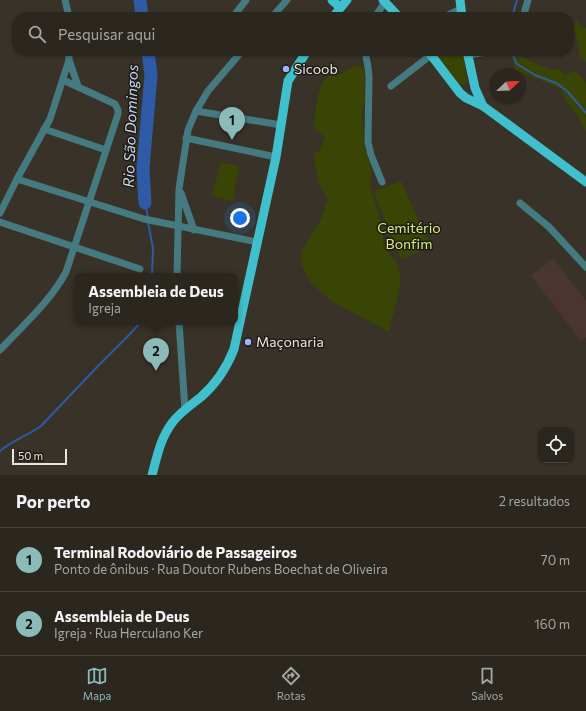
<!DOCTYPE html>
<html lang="pt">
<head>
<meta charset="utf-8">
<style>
  body { margin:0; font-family:Commissioner,sans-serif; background:#332e27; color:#f1f3f6 }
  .controls { position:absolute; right:12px; bottom:12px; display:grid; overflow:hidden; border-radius:8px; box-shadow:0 1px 3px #0004 }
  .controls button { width:36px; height:36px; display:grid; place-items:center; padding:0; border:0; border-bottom:1px solid #47433c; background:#2b261e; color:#f1f3f6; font:20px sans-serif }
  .compass { position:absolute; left:490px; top:68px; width:36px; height:36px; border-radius:50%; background:#2b261e; box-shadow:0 1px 3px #0004; rotate:67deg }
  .scale { position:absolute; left:12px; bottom:10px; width:55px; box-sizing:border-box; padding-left:4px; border:2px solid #eae5df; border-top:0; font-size:11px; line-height:14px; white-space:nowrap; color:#eae5df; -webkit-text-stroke:3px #1e1b16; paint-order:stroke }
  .you { position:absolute; left:240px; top:218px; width:14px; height:14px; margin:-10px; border:3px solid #fff; border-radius:50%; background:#1a73e8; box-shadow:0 0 0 6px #1a73e833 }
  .badge { display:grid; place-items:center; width:26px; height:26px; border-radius:50%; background:#8bbbb9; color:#111; font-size:13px; font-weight:700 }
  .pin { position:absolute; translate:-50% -33px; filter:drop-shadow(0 1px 2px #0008) }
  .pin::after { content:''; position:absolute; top:21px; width:14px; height:12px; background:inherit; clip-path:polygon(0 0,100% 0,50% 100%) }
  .popup { position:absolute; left:74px; top:273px; width:164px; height:52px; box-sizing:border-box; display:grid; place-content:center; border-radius:8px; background:#2b261e; filter:drop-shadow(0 1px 3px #0005); font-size:13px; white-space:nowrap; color:#a6a5a4 }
  .popup b { font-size:15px; color:#f1f3f6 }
  .popup::after { content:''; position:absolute; left:50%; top:100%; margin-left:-8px; border:8px solid transparent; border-top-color:#2b261e }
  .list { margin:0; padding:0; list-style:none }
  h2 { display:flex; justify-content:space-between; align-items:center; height:52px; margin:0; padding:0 16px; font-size:17px }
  h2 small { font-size:13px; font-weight:400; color:#a6a5a4 }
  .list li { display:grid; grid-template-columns:26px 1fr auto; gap:12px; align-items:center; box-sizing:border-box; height:64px; padding:0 16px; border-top:1px solid #47433c }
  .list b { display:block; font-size:15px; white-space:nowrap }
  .list p { margin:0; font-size:13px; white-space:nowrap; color:#a6a5a4 }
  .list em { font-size:13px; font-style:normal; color:#a6a5a4 }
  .icon { flex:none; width:22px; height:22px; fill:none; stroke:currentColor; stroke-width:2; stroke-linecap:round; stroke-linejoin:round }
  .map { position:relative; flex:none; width:586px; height:475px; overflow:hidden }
  .search { position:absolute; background:#2b261e; box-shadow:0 1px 3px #0004; left:12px; right:12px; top:12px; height:44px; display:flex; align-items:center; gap:10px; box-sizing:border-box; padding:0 14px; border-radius:16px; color:#a6a5a4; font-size:15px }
  .sheet { height:180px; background:#2b261e }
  nav { display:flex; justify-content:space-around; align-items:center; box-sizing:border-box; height:56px; border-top:1px solid #47433c; background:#2b261e; font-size:11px; color:#a6a5a4 }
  nav a { display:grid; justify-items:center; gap:2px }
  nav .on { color:#8bbbb9 }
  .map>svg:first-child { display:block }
  .industrial { fill:#4a3533 }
  .green { fill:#394405 }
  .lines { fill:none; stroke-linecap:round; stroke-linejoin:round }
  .stream { stroke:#2f5aa5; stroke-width:2 }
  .river { stroke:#2f5aa5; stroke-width:13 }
  .minor { stroke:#447a80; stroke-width:7 }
  .major { stroke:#40c0cc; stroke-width:9 }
  .poi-dot { fill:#9fb3fd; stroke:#1e1b16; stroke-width:1.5 }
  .labels { text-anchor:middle; stroke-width:3; stroke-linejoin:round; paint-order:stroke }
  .poi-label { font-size:14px; fill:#eae5df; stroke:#1e1b16; text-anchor:start }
  .park-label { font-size:14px; fill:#d6f371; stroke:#1e1b16 }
  .water-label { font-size:15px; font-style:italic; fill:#cbd7ec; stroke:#1e1b16 }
</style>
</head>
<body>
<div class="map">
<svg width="586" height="475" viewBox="0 0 586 475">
  <rect width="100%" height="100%" fill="#393228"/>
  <!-- industrial -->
  <path class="industrial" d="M553 258 586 301V337L581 341 531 276Z"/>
  <!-- green -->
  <g class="green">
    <path d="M577 20 580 27 586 28V62L580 57 577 38 571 27Z"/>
    <path d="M434 51H463L467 82 465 84 462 85 459 84Z"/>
    <path d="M517 55 551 70 559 68 564 75 575 71 583 78 586 84V131L577 115 564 98 561 89 515 70 512 58Z"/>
    <path d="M357 65 364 68 365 102 362 112 365 149 372 170 370 186 383 229V246L398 265 401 282 389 332 331 301 310 282 301 264 302 251 321 219 328 199 319 184 313 155 320 150 325 137 314 128C316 108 315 89 330 74L338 75Z"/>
    <path d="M221 162 239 166 233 201 212 196Z"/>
    <path d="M401 181 431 247 401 259 373 191Z"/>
  </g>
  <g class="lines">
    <!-- stream -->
    <g class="stream">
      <path d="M512 17 517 0"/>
      <path d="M511 51 517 64 535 75 556 83 567 91 586 113"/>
      <path d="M145 203 148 217"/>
      <path d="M148 222 153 248 152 276"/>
      <path d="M0 451C13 440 27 436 41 426L99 365 127 337 141 322"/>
    </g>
    <!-- river -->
    <g class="river">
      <path d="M140 0 142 17"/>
      <path d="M145 203 143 168 151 75 148 51"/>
    </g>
    <!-- minor -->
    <g class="minor">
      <path d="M65 0 69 17"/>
      <path d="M233 17 246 0"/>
      <path d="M272 17 287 0"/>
      <path d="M375 17 385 2"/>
      <path d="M444 17 461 9"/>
      <path d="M523 17 528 0"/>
      <path d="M365 51 368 67 369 77 368 142 371 155 382 182"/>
      <path d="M468 55 494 51"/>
      <path d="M69 60 78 86"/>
      <path d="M391 86 431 55"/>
      <path d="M196 111 281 125"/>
      <path d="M44 129 106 150"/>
      <path d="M186 138 276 157"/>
      <path d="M17 179 144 219 257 242"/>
      <path d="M181 193 194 230"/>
      <path d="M520 203 549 227 586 267"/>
      <path d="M0 213 17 179 50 119 69 60V51"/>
      <path d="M0 222 140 269"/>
      <path d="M177 276 179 189 188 130 196 111 208 91 242 51"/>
      <path d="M179 322 185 410"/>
      <path d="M0 350C23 325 50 302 66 272L118 114V110L115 104 63 80"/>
    </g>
    <!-- major -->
    <g class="major">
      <path d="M332 0 340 7"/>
      <path d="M383 0 399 17"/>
      <path d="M460 0 462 17"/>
      <path d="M333 17 347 0"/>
      <path d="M428 51 460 93 466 98 483 106 586 182"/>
      <path d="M467 51 475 88 483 106"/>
      <path d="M152 475C157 457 160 439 172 423 179 413 191 405 201 397 217 383 227 367 234 349L276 157 288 81 307 51"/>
    </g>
  </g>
  <!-- markers -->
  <g class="poi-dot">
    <circle cx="286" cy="69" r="4"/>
    <circle cx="248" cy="342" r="4"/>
  </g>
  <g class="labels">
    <!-- poi labels -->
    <g class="poi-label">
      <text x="294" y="74">Sicoob</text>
      <text x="256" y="347">Maçonaria</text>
    </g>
    <!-- park labels -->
    <g class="park-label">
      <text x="409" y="233">Cemitério<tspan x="409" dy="16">Bonfim</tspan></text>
    </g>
    <!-- water labels -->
    <g class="water-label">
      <text transform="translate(131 126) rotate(-88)" y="5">Rio São Domingos</text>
    </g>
  </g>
</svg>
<div class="controls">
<button><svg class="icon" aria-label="locate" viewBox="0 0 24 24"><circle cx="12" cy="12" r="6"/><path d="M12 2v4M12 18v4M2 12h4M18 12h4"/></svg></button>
</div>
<svg class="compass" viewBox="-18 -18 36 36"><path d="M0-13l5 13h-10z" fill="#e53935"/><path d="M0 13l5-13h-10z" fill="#a6a5a4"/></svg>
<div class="scale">50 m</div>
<div class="you"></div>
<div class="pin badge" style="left:232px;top:140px">1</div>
<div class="pin badge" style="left:156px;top:371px">2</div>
<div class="popup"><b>Assembleia de Deus</b>Igreja</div>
<div class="search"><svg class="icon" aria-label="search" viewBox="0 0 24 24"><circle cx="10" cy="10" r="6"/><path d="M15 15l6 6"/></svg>Pesquisar aqui</div>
</div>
<section class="sheet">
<h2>Por perto<small>2 resultados</small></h2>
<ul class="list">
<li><span class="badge">1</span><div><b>Terminal Rodoviário de Passageiros</b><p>Ponto de ônibus · Rua Doutor Rubens Boechat de Oliveira</p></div><em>70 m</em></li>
<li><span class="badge">2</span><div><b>Assembleia de Deus</b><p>Igreja · Rua Herculano Ker</p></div><em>160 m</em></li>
</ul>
</section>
<nav>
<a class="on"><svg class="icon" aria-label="map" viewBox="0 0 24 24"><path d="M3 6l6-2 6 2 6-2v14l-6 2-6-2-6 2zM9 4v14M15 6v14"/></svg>Mapa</a>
<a><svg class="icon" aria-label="directions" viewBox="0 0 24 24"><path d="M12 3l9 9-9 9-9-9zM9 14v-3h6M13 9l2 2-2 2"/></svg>Rotas</a>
<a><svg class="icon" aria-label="saved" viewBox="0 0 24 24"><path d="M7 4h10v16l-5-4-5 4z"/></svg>Salvos</a>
</nav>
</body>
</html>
